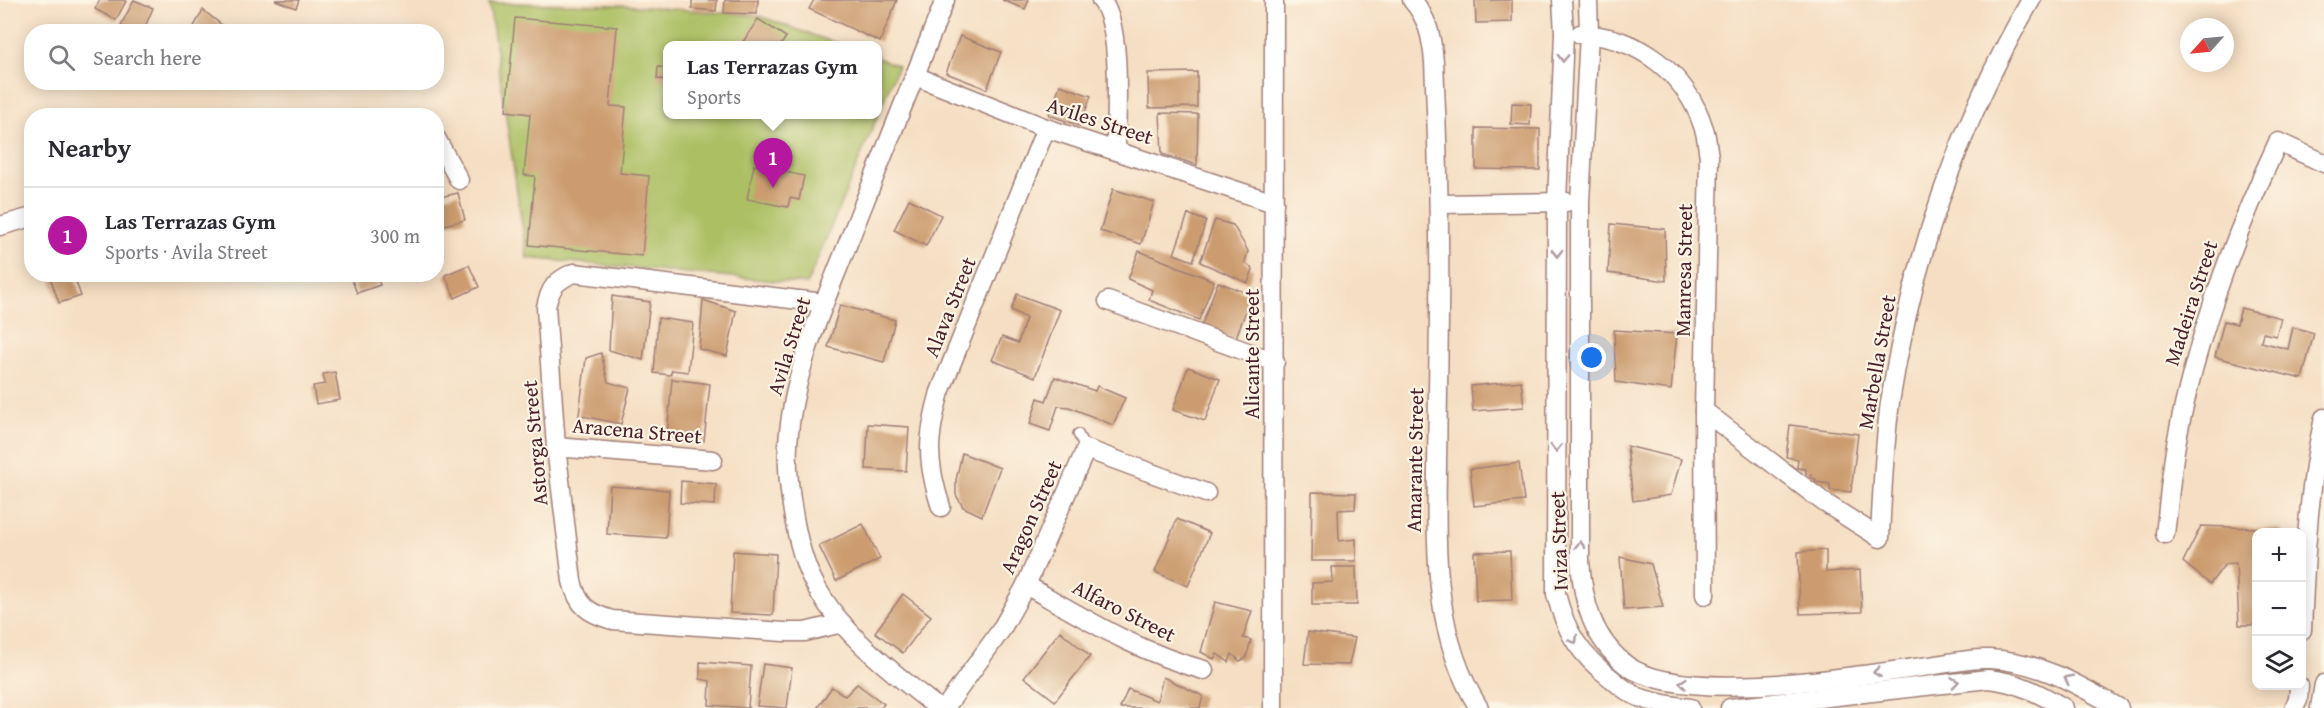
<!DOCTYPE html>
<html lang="en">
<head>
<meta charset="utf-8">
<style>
  body { margin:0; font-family:"Gentium Book Plus",serif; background:#f7f7f7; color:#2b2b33 }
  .controls { position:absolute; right:18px; bottom:18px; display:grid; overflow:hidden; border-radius:12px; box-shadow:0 3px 15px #0003 }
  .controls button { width:54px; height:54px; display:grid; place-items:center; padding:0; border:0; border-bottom:2px solid #e1e1e2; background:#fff; color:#2b2b33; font:30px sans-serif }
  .compass { position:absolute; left:2180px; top:18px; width:54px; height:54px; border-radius:50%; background:#fff; box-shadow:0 3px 15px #0003; rotate:243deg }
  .you { position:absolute; left:1592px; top:358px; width:21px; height:21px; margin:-15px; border:4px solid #fff; border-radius:50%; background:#1a73e8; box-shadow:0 0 0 9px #1a73e833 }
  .badge { display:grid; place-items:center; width:39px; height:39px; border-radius:50%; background:#b5179e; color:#fff; font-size:20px; font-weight:700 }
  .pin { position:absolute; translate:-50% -50px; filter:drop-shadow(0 2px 3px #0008) }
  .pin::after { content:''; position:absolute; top:32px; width:21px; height:18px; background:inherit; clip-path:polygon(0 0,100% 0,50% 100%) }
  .popup { position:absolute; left:663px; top:41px; width:219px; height:78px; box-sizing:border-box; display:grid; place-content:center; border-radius:12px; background:#fff; filter:drop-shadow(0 2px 4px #0005); font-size:20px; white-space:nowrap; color:#7c7c81 }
  .popup b { font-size:22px; color:#2b2b33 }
  .popup::after { content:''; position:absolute; left:50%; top:100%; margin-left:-12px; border:12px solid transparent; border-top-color:#fff }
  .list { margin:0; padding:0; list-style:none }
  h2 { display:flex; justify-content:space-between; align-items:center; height:78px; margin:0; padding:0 24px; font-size:26px }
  h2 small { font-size:20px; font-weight:400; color:#7c7c81 }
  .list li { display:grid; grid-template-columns:39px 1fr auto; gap:18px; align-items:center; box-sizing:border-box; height:96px; padding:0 24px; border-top:2px solid #e1e1e2 }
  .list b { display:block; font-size:22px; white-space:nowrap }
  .list p { margin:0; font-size:20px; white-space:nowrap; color:#7c7c81 }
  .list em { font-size:20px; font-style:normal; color:#7c7c81 }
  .icon { flex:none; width:33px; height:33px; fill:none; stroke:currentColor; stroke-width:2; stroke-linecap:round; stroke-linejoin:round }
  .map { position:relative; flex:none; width:2324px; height:708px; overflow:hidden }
  .search { position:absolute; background:#fff; box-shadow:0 3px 15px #0003; left:24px; top:24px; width:420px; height:66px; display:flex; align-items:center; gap:15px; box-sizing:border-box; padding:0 21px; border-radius:24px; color:#7c7c81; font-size:22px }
  .panel { position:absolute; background:#fff; box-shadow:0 3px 15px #0003; left:24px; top:108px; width:420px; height:174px; border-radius:24px }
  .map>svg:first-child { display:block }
  .green { fill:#acbf63; stroke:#7b6f47; stroke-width:1.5 }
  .building { fill:#cc9c6f }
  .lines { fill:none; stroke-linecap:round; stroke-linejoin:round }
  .lane-casing { stroke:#a07e77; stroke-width:12 }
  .street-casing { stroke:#a07e77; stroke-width:21 }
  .lane { stroke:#fff; stroke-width:9 }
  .street { stroke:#fff; stroke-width:18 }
  .oneway { stroke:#ae9aa0 }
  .labels { text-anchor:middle; stroke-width:4.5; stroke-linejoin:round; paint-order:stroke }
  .street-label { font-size:21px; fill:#4a1f2b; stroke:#fcf5e5 }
</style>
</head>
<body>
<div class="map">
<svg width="2324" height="708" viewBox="0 0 2324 708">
  <rect width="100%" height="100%" fill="#fcf5e5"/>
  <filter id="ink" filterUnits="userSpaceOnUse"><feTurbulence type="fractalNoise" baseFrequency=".0167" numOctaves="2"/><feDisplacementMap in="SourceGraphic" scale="12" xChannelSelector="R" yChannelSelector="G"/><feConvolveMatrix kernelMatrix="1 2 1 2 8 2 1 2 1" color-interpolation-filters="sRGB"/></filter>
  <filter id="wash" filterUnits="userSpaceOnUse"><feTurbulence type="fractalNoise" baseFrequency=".008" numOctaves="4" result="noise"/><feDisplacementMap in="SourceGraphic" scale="24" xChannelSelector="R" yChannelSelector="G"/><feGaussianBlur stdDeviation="1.35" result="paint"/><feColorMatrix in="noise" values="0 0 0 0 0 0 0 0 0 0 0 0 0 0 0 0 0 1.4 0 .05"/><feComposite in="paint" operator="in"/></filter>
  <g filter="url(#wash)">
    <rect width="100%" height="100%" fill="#f5dec3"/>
    <!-- green -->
    <g class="green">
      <path d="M489 3 623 5 759 16 841 45H668V114L878 115 807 284 527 258Z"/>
      <path d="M878 58 898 66 878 114Z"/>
    </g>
    <g id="blocks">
      <!-- building -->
      <g class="building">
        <path d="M100 0H124L126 1 116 20 95 9Z"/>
        <path d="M134 0 153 8 143 32H130L121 25Z"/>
        <path d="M275 0H299L296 8Z"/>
        <path d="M692 0H717L716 11 692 9Z"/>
        <path d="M725 0H758L757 14 724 13Z"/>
        <path d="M814 0H897L880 42 809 9Z"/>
        <path d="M1002 0H1029L1025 9Z"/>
        <path d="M1475 0H1512V22L1476 23Z"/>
        <path d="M203 10 223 26 219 32H191Z"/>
        <path d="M515 18 617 27 610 106 626 107 620 173 649 176 642 256 529 245 535 176 524 175 530 114 506 111Z"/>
        <path d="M758 19 786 37 781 45H741Z"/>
        <path d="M960 36 1001 52 987 89 946 73Z"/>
        <path d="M658 67 668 68V80L657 79Z"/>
        <path d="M1197 72V107L1149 108 1148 73Z"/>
        <path d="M1060 85 1091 96 1080 126 1049 115Z"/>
        <path d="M1512 103 1531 104 1530 125 1511 124Z"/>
        <path d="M1160 113 1198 114 1197 165 1162 154Z"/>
        <path d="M1476 128 1540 129V170L1476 169Z"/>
        <path d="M754 165 804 176 799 200 790 198 788 207 747 199Z"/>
        <path d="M1113 189 1154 202 1141 244 1100 231Z"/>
        <path d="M458 193 465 220 436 227V198Z"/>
        <path d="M909 199 941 215 926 246 894 230Z"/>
        <path d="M1188 214 1206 221 1193 261 1174 254Z"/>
        <path d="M1215 220 1233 225 1248 251 1245 262 1253 269 1248 283 1200 262Z"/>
        <path d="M1611 224 1665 229 1666 281 1608 273Z"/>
        <path d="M1139 251 1214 281 1199 320 1149 300 1152 290 1128 279Z"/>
        <path d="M469 265 479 287 455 298 445 275Z"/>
        <path d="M49 274H73L81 296 59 303Z"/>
        <path d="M376 274 380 285 357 293 350 275Z"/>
        <path d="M1218 282 1252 295 1235 340 1201 327Z"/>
        <path d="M1017 294 1060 310 1035 377 992 360 1002 337 1018 343 1026 318 1011 310Z"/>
        <path d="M612 296 650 302 643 360 609 350Z"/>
        <path d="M703 300 736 311 727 356 699 349Z"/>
        <path d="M840 305 895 320 884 362 828 347Z"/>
        <path d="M2241 308 2281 318 2276 336 2263 333 2261 342 2288 349 2293 327 2314 333 2302 379 2215 357 2224 321 2237 324Z"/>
        <path d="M658 318 693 323 688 372 672 370 670 375 654 373Z"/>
        <path d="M1614 330 1677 334 1671 390 1616 382Z"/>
        <path d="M601 353 608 382 630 388 621 424 583 416 578 423 586 358Z"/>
        <path d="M1188 367 1220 379 1205 421 1173 410Z"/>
        <path d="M335 372 340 400 316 404 313 386 325 384 323 374Z"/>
        <path d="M1055 377 1095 391 1097 386 1125 398 1113 425 1069 407 1058 406 1050 431 1030 424 1038 398 1046 401Z"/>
        <path d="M672 379 710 384 704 441 667 436Z"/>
        <path d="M1521 381 1524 407 1473 411 1471 386Z"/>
        <path d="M868 424 909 427 906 471 866 469Z"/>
        <path d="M1790 425 1858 434 1851 492 1830 490V484L1815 482 1816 479 1811 478V475L1806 474V469L1797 468 1798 459 1786 457Z"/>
        <path d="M1627 446 1681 459 1671 495 1633 501Z"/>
        <path d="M962 453 1000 468 982 516 963 507 956 495V480Z"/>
        <path d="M1519 463 1524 501 1474 506 1470 469Z"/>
        <path d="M681 481 716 484 715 505 680 503Z"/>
        <path d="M610 486 669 490 666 538 607 534Z"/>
        <path d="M1312 492 1356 493 1355 509 1338 510 1339 541 1356 539V561H1311Z"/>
        <path d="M1177 519 1210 533 1188 586 1155 572Z"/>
        <path d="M863 524 880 559 836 581 819 546Z"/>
        <path d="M2201 526 2281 529V532H2256V625H2239L2236 563 2225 564 2210 584 2183 562Z"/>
        <path d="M1826 550V572L1860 570 1862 612 1800 614 1798 552Z"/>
        <path d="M733 551 776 554 773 615 730 613Z"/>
        <path d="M1510 551 1512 600 1476 601 1474 552Z"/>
        <path d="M1620 557 1651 564 1663 607 1624 610Z"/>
        <path d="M1332 567H1356L1357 605H1312V583L1333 582Z"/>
        <path d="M903 594 931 616 903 653 875 632Z"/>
        <path d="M1215 602 1252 611 1243 638 1251 640 1246 658 1240 661 1232 654 1229 662 1217 654 1214 659 1201 652Z"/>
        <path d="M1060 631 1090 656 1055 701 1024 677Z"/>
        <path d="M1308 632 1355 638 1349 665 1304 664Z"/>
        <path d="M700 662 751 666 748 708 709 705 710 681 700 679Z"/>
        <path d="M763 664 792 668 787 708 757 706Z"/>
        <path d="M1163 677 1203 696 1200 708H1120L1128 689 1157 701Z"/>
        <path d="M857 684 884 704 881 708H817L832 687 845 696Z"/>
      </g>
    </g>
  </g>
  <g filter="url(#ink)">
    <use href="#blocks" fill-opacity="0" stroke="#a07e77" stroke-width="1.5"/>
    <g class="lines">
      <!-- lane casing -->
      <g class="lane-casing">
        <path id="lane" d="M1078 434 1086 449"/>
      </g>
      <!-- street casing -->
      <g class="street-casing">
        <g id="street">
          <path d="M1101 0C1123 26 1116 114 1116 150"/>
          <path d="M1412 0C1428 18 1432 39 1434 62 1438 147 1440 231 1439 316 1438 366 1438 416 1437 466 1436 549 1433 635 1479 708"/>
          <path d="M1562 0 1564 33 1557 202 1556 594C1566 633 1580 655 1613 680 1622 688 1633 696 1644 699 1659 704 1674 706 1690 708"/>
          <path d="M1588 0 1589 34 1580 202V561C1583 602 1592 638 1626 665 1681 706 1861 675 1930 666 1949 663 1970 658 1989 659 2038 661 2077 684 2119 708"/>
          <path d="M1580 34C1637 36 1687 73 1704 129 1707 137 1707 147 1709 156L1704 411 1705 595"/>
          <path d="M915 76 1046 128 1274 203"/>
          <path d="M436 138 459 180"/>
          <path d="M1440 204 1567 202"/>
          <path d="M0 226 32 217"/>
          <path d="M1108 301 1275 362"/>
          <path d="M824 303 574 273C556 280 550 288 546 307L556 447 572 581C578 606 588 613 612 620L784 632H805L842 623"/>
          <path d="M1704 411 1825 503 1880 538C1882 493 1884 447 1890 402 1912 261 1959 123 2031 0"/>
          <path d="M556 447 713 460"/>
          <path d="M941 507C926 461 927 438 940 392L1046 128"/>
          <path d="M2165 534C2169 503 2171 470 2177 439 2197 335 2233 238 2278 142L2324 163"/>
          <path d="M1026 585C1084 618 1139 653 1204 670"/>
          <path d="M2302 630C2305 559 2308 488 2324 418"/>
          <path d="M938 708C890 670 832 628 808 570 795 538 786 480 788 445 792 371 826 300 852 233 883 155 914 78 945 0"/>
          <path d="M945 708 1001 630 1026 585 1086 449 1206 493"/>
          <path d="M1273 708 1274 0"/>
          <path d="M1730 708 1988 679C2018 682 2039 693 2064 708"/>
          <path d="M2294 708 2298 700 2299 686"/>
          <path d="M2320 708 2324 684"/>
        </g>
      </g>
      <!-- lane -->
      <use href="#lane" class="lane"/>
      <!-- street -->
      <use href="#street" class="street"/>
    </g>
    <!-- one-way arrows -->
    <defs><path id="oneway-chevron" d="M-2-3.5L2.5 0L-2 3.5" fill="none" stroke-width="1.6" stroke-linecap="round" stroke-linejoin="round" transform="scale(1.5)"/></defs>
    <g class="oneway">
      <use href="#oneway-chevron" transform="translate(1563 58) rotate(92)"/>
      <use href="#oneway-chevron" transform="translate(1557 253) rotate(90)"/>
      <use href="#oneway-chevron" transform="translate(1556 448) rotate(90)"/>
      <use href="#oneway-chevron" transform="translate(1580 545) rotate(-90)"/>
      <use href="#oneway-chevron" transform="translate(1574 640) rotate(58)"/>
      <use href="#oneway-chevron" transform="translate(1877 672) rotate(173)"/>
      <use href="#oneway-chevron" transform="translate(2068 679) rotate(-153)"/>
      <use href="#oneway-chevron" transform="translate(1955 682) rotate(-8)"/>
      <use href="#oneway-chevron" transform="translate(1683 683) rotate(-174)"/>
    </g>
  </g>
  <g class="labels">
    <!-- street labels -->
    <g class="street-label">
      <text transform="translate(1100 121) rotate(18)" y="7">Aviles Street</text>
      <text transform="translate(1684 270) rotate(-89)" y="7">Manresa Street</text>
      <text transform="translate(2191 303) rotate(-72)" y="7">Madeira Street</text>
      <text transform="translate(950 307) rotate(-68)" y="7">Alava Street</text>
      <text transform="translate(789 346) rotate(-73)" y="7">Avila Street</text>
      <text transform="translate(1252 354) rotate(-90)" y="7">Alicante Street</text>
      <text transform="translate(1877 362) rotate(-80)" y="7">Marbella Street</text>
      <text transform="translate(637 431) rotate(5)" y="7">Aracena Street</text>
      <text transform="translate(535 443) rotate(-95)" y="7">Astorga Street</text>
      <text transform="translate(1415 460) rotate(-89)" y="7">Amarante Street</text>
      <text transform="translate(1031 517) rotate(-66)" y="7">Aragon Street</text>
      <text transform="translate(1559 541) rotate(-92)" y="7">Iviza Street</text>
      <text transform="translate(1124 611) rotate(27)" y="7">Alfaro Street</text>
    </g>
  </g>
</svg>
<div class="controls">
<button>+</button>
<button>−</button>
<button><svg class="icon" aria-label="layers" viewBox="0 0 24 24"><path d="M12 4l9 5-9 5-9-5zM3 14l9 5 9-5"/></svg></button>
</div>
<svg class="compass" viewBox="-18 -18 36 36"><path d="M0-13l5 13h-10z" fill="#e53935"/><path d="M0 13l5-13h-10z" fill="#7c7c81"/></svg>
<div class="you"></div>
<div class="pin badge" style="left:773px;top:188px">1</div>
<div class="popup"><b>Las Terrazas Gym</b>Sports</div>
<div class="search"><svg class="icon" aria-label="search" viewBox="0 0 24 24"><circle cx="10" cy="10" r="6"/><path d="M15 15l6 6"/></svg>Search here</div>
<section class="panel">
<h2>Nearby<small></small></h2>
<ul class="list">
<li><span class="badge">1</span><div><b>Las Terrazas Gym</b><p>Sports · Avila Street</p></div><em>300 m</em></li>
</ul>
</section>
</div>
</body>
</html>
